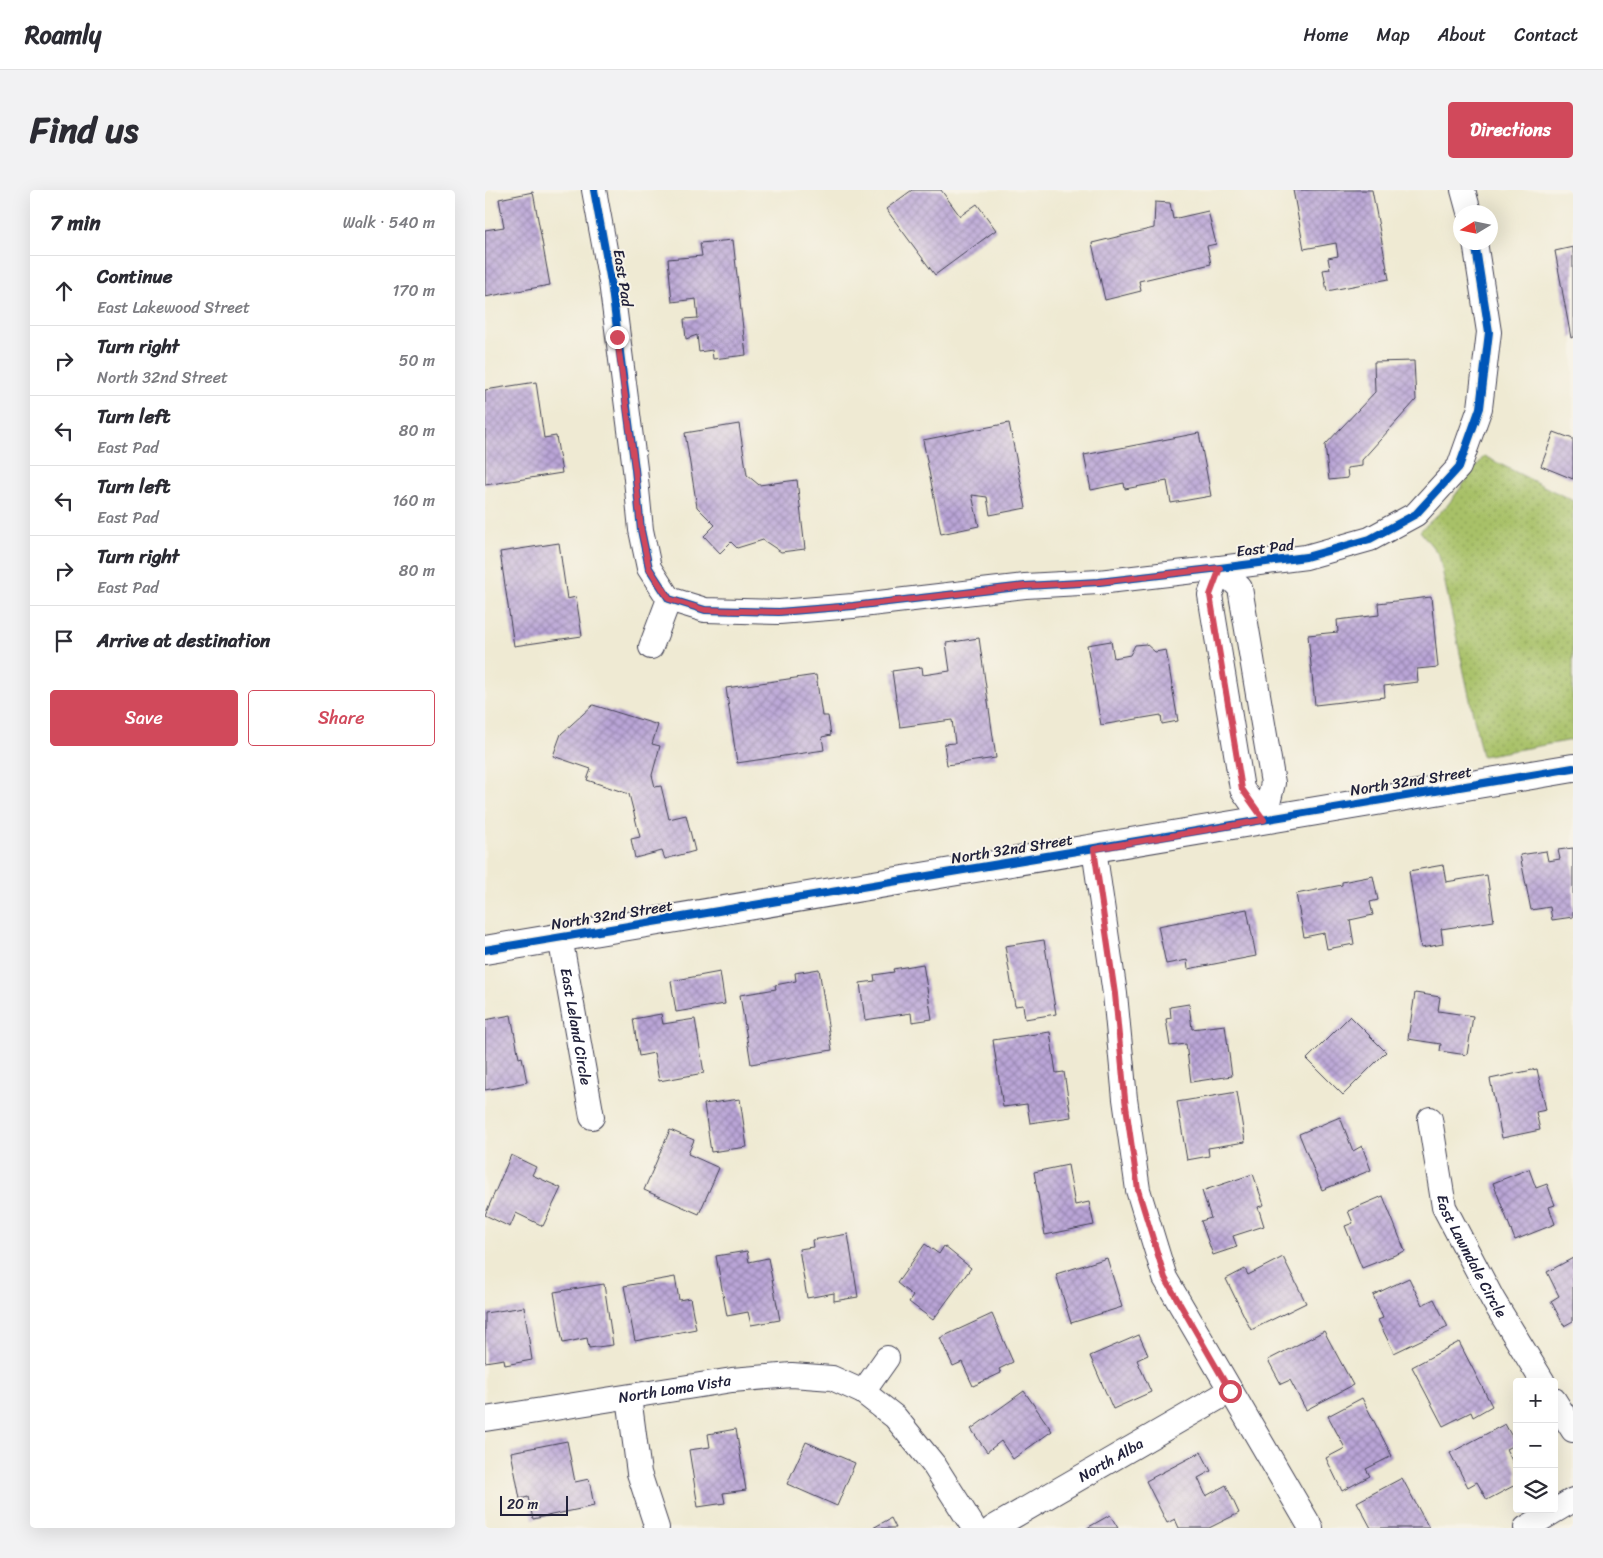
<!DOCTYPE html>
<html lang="en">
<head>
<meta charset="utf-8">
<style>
  body { margin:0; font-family:Sriracha,sans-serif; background:#f2f2f3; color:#2b2b33 }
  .controls { position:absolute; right:15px; bottom:15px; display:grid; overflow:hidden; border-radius:5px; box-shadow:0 5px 20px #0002 }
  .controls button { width:45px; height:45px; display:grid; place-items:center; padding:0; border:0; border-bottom:1px solid #e1e1e2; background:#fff; color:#2b2b33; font:25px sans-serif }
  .compass { position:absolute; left:968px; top:15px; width:45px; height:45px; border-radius:50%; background:#fff; box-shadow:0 5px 20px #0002; rotate:260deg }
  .scale { position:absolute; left:15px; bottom:12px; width:68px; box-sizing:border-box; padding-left:5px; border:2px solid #22223b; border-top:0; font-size:14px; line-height:18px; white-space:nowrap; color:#22223b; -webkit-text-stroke:4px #f7f3e8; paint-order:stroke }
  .stop { position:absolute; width:15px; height:15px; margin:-11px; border:4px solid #d1495b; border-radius:50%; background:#fff }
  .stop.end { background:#d1495b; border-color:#fff; box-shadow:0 1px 5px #0008 }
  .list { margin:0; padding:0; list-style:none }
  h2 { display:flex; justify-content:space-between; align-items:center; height:65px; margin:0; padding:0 20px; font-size:21px }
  h2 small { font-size:16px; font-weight:400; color:#7c7c81 }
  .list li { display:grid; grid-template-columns:32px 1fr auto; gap:15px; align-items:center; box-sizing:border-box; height:70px; padding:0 20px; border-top:1px solid #e1e1e2 }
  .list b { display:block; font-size:19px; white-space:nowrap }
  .list p { margin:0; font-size:16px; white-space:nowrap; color:#7c7c81 }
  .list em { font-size:16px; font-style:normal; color:#7c7c81 }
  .actions { display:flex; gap:10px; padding:15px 20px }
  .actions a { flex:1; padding:11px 0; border:1px solid #d1495b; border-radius:5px; text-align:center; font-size:18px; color:#d1495b }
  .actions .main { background:#d1495b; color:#fff }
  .icon { flex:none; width:28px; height:28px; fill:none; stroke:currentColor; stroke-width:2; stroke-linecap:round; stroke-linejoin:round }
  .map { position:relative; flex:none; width:1088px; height:1338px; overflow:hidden; border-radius:5px }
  header { display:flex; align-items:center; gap:30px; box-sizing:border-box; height:70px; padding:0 25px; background:#fff; border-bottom:1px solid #e1e1e2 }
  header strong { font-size:24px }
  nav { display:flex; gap:28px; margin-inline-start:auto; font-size:18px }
  .intro { display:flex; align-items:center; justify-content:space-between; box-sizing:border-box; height:120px; padding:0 30px }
  h1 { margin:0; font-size:35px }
  .button { padding:12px 22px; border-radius:5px; background:#d1495b; color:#fff; font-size:18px; font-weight:700 }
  main { display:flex; gap:30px; padding:0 30px }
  aside { flex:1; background:#fff; border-radius:5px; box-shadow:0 5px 20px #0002 }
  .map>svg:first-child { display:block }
  .park { fill:url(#park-dots); stroke:#657251 }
  .building { fill:url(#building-cross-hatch) }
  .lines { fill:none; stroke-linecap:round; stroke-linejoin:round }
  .street-casing { stroke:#414052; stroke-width:26 }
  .secondary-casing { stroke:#414052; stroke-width:30 }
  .street { stroke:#fff; stroke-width:24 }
  .secondary { stroke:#fff; stroke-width:28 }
  .cycleway-casing { stroke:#f7f3e8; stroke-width:11 }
  .cycleway { stroke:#0057b8; stroke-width:8 }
  .route { stroke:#d1495b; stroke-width:6 }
  .labels { text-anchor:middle; stroke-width:4; stroke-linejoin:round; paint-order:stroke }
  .street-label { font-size:15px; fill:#22223b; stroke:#f7f3e8 }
</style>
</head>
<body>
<header>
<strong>Roamly</strong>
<nav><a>Home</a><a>Map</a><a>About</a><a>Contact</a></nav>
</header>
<div class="intro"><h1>Find us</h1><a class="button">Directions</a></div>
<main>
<aside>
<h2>7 min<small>Walk · 540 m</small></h2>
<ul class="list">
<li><svg class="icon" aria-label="ahead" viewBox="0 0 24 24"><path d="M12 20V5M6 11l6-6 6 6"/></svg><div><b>Continue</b><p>East Lakewood Street</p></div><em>170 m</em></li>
<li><svg class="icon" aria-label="right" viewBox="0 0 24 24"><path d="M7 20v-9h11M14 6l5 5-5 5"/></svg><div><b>Turn right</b><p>North 32nd Street</p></div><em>50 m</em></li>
<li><svg class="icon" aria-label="left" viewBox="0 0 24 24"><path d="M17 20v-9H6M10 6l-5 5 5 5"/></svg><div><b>Turn left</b><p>East Pad</p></div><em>80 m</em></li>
<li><svg class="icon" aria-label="left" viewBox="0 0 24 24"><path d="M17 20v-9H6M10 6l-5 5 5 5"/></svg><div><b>Turn left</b><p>East Pad</p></div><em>160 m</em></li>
<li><svg class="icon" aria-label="right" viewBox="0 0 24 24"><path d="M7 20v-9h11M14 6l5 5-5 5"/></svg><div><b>Turn right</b><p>East Pad</p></div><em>80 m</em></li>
<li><svg class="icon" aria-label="arrive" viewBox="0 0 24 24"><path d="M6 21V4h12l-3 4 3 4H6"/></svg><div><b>Arrive at destination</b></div></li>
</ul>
<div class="actions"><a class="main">Save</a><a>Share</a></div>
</aside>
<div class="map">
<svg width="1088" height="1338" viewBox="0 0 1088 1338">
  <defs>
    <pattern id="park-dots" width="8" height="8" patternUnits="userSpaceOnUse" patternTransform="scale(1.25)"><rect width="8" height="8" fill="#a8c167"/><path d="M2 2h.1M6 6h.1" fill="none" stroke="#889c56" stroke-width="1.8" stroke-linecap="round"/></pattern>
    <pattern id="building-cross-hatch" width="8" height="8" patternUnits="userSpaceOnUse" patternTransform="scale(1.25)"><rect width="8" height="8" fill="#baa5d7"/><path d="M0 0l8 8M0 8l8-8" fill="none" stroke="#9786b0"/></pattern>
  </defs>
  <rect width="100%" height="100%" fill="#f7f3e8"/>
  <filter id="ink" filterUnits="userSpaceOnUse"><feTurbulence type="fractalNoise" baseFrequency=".02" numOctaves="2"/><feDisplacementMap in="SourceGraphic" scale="10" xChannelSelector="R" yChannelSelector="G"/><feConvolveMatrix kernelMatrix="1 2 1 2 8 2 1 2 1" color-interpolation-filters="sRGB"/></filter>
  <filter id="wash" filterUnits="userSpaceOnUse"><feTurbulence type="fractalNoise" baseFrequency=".0096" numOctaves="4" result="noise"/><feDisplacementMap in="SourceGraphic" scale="20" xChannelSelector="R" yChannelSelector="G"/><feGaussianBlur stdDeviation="1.12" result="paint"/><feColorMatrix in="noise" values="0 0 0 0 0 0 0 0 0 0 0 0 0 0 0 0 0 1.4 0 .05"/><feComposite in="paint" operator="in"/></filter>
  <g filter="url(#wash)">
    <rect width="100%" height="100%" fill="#efead3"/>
    <!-- park -->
    <path class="park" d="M999 266 1088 311V550L997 566 954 365 935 341 962 316Z"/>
    <g id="blocks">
      <!-- building -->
      <g class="building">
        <path d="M427 0H456L475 26 492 14 511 40 450 85 401 19Z"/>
        <path d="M808 0H887L904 89 842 101 838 80 845 79 843 68 853 66 851 53 819 59Z"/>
        <path d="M48 2 65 95 0 107V40L19 37 14 9Z"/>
        <path d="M670 12 685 13 688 29 723 21 731 54 722 56 726 74 654 91 656 101 620 110 607 53 669 38Z"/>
        <path d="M248 50 261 165 228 169 227 160 214 162 212 145 201 149 199 129 213 128 211 109 187 112 183 69 217 66 215 53Z"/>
        <path d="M1088 57V147L1086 148 1070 61Z"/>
        <path d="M929 171 931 210 877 270V276L862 278 863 288 844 290 840 255 890 202 889 172Z"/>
        <path d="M51 192 59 248 71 246 77 283 0 295V200Z"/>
        <path d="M524 233 541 318 505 325 502 307 487 305 494 336 456 344 438 250Z"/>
        <path d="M254 234 262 285 274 295 312 290 320 359 296 362 278 350 252 358 246 352 235 363 219 346 230 335 212 317 200 243Z"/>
        <path d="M1069 242 1088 249V289L1056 276Z"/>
        <path d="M714 243 726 306 686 313 682 291 640 299 639 293 606 300 599 265Z"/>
        <path d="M74 353 82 409 91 407 97 446 29 456 15 362Z"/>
        <path d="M946 407 953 477 932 479 933 492 899 496 900 507 830 515 823 445 853 442 852 430 894 425 893 413Z"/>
        <path d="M494 448 511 568 462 575 459 554 470 553 467 530 415 537 407 481 437 477 438 485 465 481 461 453Z"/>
        <path d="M626 451 629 468 645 465 650 455 661 454 670 462 681 460 693 531 677 534 676 525 616 535 602 455Z"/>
        <path d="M331 485 337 526H343L346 545 337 547 339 560 252 573 241 498Z"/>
        <path d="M108 515 173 535 167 554 175 556 167 585 170 597 176 596 184 629 201 625 210 661 180 669 177 661 150 668 146 649 155 647 144 604 102 590 106 579 68 566 76 544Z"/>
        <path d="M1088 658V727L1067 730 1065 717 1046 720 1035 665 1061 661 1063 671 1075 669 1073 660Z"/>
        <path d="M958 675 961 692 1002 685 1009 731 956 739 958 754 936 758 924 681Z"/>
        <path d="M888 686 893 710 885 712 888 725 865 730 869 754 842 759 839 743 819 747 811 704 857 695V692Z"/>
        <path d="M762 719 771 766 703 779 702 770 681 774 673 736Z"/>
        <path d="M559 750 571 824 540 829 538 815 530 816 520 756Z"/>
        <path d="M438 774 447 829 427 832 426 823 380 830 375 793 390 791 389 785 409 782 408 779Z"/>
        <path d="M334 779 347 860 266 874 255 805 291 799 290 795 311 791 310 783Z"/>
        <path d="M235 782 240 814 191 822 186 791Z"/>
        <path d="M930 803 955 807 953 821 988 826 982 865 955 861 956 854 923 849Z"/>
        <path d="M704 814 707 839 740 835 747 886 706 892 701 854 685 856 681 829 686 828 685 817Z"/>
        <path d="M176 824 178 834 210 829 219 883 174 891 169 863 154 866 148 829Z"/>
        <path d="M26 825 34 868 37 867 42 892 0 900V830Z"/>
        <path d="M865 826 901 862 858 905 822 869Z"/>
        <path d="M565 842 571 883 579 882 586 927 545 933 542 914 518 917 508 850Z"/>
        <path d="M1052 879 1061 920 1051 922 1055 940 1017 948 1005 889Z"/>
        <path d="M752 902 760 952 723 958 724 966 702 970 692 912Z"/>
        <path d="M255 909 262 957 226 962 219 914Z"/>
        <path d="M855 927 868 961 877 956 886 980 837 1000 814 944Z"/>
        <path d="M185 940 209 950 203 964 234 978 214 1024 159 1000Z"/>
        <path d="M26 965 51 977 47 985 76 998 58 1036 31 1023 25 1037 0 1025Z"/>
        <path d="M583 975 590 1015 604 1012 609 1035 560 1045 549 982Z"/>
        <path d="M1044 979 1051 998 1062 994 1070 1015 1064 1017 1070 1034 1030 1050 1008 993Z"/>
        <path d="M768 984 779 1015 773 1017 779 1036 748 1046 752 1057 728 1065 716 1031 726 1028 717 1001Z"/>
        <path d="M898 1006 920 1061 877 1078 860 1036 868 1033 863 1021Z"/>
        <path d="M363 1044 373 1107 349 1111V1103L322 1108 314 1059 328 1057 327 1050Z"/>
        <path d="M440 1054 454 1064 459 1056 486 1078 448 1130 424 1112 428 1106 412 1093Z"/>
        <path d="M262 1061 264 1072 283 1068 295 1130 266 1135 263 1122 242 1126 231 1066Z"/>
        <path d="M798 1067 821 1113 766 1140 741 1089 760 1079 763 1085Z"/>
        <path d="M622 1068 637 1117 586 1133 571 1084Z"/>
        <path d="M1088 1068V1131L1079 1136 1066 1111 1074 1106 1062 1082Z"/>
        <path d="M190 1087 194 1110 205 1108 211 1139 150 1151 139 1096Z"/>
        <path d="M924 1088 937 1115 949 1109 963 1137 909 1163 893 1130 898 1128 888 1105Z"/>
        <path d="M119 1094 128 1155 104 1158 102 1148 78 1153 69 1102Z"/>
        <path d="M39 1117 47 1170 20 1175 19 1169 0 1172V1123Z"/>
        <path d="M507 1124 528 1172 514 1179 516 1183 488 1196 477 1172 468 1176 455 1148Z"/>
        <path d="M839 1141 868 1195 821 1220 805 1190 796 1194 783 1170Z"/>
        <path d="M654 1145 663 1165 652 1170 666 1202 628 1219 605 1166Z"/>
        <path d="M974 1152 1007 1216 988 1227 986 1222 958 1236 927 1177Z"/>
        <path d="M539 1201 567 1241 528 1269 516 1251 502 1262 486 1239Z"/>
        <path d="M877 1208 907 1266 881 1279 885 1286 857 1301 841 1268 860 1258 843 1226Z"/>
        <path d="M1020 1234 1031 1254 1021 1259 1032 1280V1294L1002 1310 992 1292 983 1297 965 1263Z"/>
        <path d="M251 1239 261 1300 238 1303 240 1313 213 1317 204 1260 225 1257 223 1244Z"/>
        <path d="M82 1251 90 1292 104 1289 109 1316 48 1329 43 1307 35 1309 26 1262Z"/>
        <path d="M321 1252 370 1273 352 1316 302 1294Z"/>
        <path d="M716 1262 726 1281 713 1288 721 1306 741 1295 754 1323 724 1338H694L690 1329 682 1333 661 1291Z"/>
        <path d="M917 1288 944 1338H886L872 1312Z"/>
        <path d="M625 1325 633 1338H602Z"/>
        <path d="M406 1328 411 1338H388Z"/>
      </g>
    </g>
  </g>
  <g filter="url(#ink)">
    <use href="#blocks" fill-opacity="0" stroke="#414052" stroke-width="1"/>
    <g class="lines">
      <!-- street casing -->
      <g class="street-casing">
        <g id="street">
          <path d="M109 0 126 92 150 279 156 340 164 378 184 409 220 420 294 422 368 416 540 396 614 392 735 378 821 367 885 349 931 324 974 277 995 218 1004 142 990 52"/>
          <path d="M978 0 984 22"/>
          <path d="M735 378 755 398 788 593 779 630 757 599 725 405Z"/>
          <path d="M166 457 184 409"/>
          <path d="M609 659 630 804 640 909 653 1000 680 1088 826 1338"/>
          <path id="s1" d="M75 747 107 927"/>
          <path id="s2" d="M945 929 959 1017 1008 1110 1058 1192"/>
          <path d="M378 1202 402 1168"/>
          <path d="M144 1207 154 1283 172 1338"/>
          <path d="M1069 1210 1088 1240"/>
          <path id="s3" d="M0 1229 247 1190 307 1185 347 1188 378 1202 410 1227 449 1275 489 1338"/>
          <path id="s4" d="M508 1338 745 1201"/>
          <path d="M1041 1338 1088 1310"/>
        </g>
      </g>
      <!-- secondary casing -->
      <g class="secondary-casing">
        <path id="secondary" d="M0 760 1088 578"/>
      </g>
      <!-- street -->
      <use href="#street" class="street"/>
      <!-- secondary -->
      <use href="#secondary" class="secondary"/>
      <!-- cycleway casing -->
      <g class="cycleway-casing">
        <g id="cycleway">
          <path d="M109 0 126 92 150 279 156 340 164 378 184 409 220 420 294 422 368 416 540 396 614 392 735 378 821 367 885 349 931 324 974 277 995 218 1004 142 990 52"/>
          <path d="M0 760 1088 578"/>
        </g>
      </g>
      <!-- cycleway -->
      <use href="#cycleway" class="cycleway"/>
    </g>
  </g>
  <g class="lines" filter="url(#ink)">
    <!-- route -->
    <path class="route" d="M132 147 150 279 156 340 164 378 184 409 220 420 294 422 368 416 540 396 614 392 735 378 725 405 757 599 779 630 609 659 630 804 640 909 653 1000 680 1088 745 1201"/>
  </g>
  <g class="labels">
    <!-- street labels -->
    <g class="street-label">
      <text transform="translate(138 88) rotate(81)" y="5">East Pad</text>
      <text transform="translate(780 358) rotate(-7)" y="5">East Pad</text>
      <text transform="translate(926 591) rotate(-9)" y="5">North 32nd Street</text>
      <text transform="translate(527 659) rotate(-9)" y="5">North 32nd Street</text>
      <text transform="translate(127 725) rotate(-9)" y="5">North 32nd Street</text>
      <text dy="5" stroke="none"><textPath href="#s1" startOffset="91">East Leland Circle</textPath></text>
      <text dy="5" stroke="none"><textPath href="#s2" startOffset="145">East Lawndale Circle</textPath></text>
      <text dy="5" stroke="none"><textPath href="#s3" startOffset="192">North Loma Vista</textPath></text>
      <text dy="5" stroke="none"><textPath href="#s4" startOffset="136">North Alba</textPath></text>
    </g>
  </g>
</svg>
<div class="controls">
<button>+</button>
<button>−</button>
<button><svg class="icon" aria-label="layers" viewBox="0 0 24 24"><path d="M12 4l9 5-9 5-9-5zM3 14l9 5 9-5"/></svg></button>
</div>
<svg class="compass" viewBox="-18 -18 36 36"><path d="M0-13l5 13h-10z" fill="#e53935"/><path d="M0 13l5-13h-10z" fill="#7c7c81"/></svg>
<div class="scale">20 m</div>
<div class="stop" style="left:745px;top:1201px"></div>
<div class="stop end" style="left:132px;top:147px"></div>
</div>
</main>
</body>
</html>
